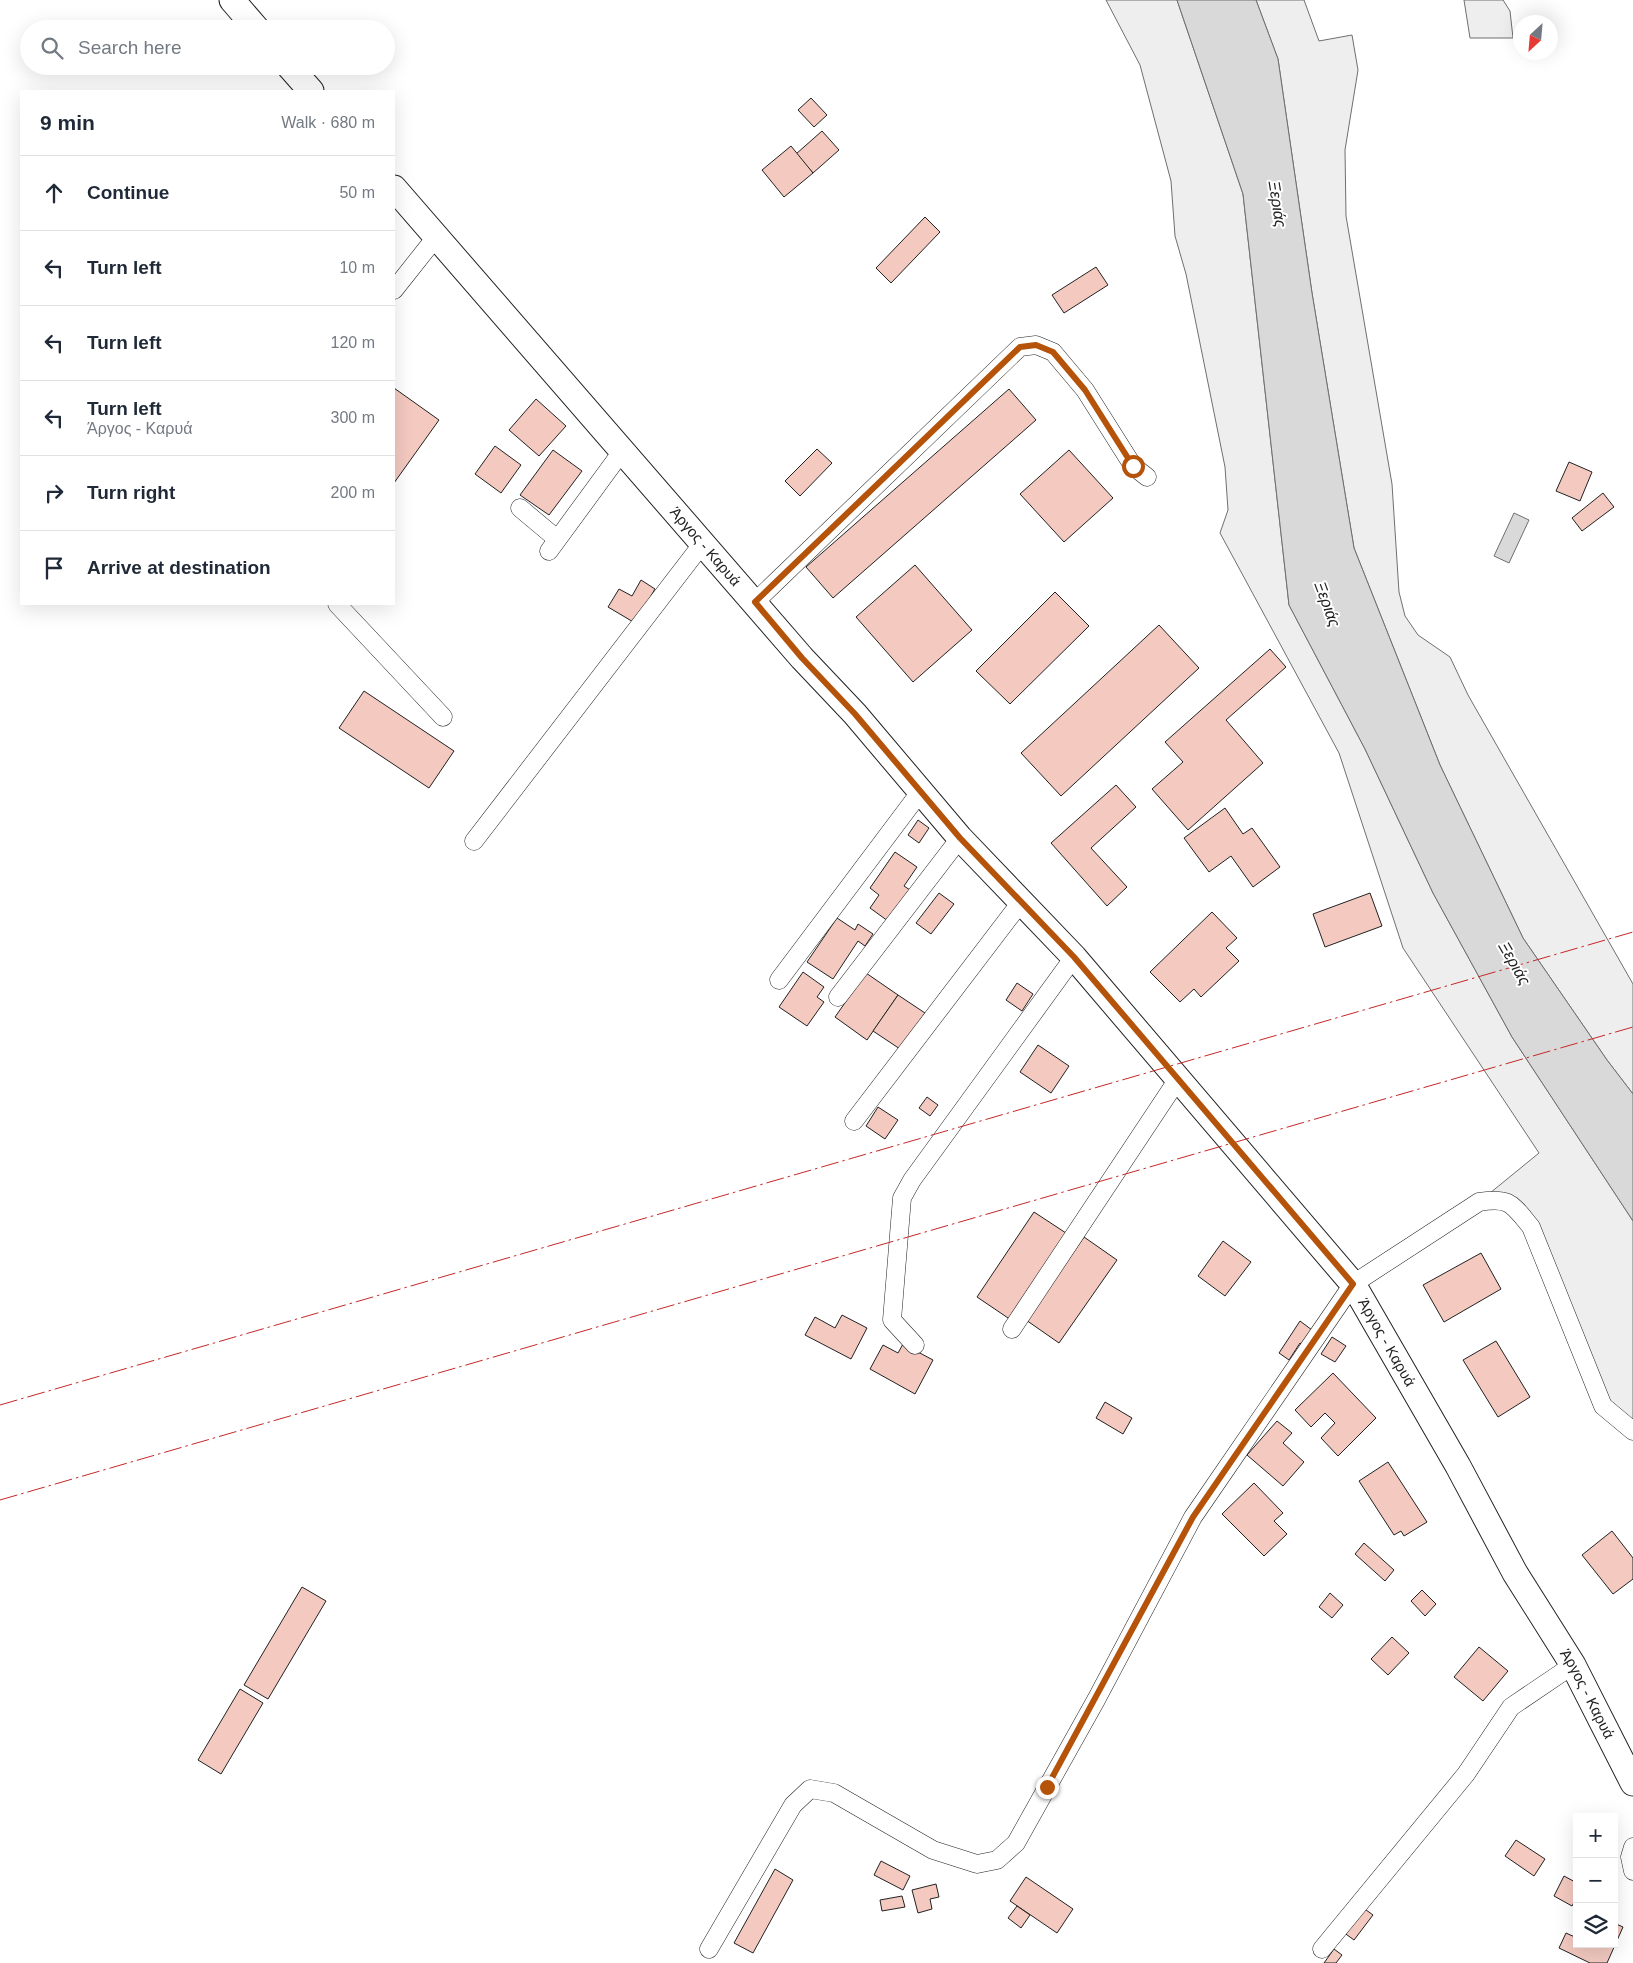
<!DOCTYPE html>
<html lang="en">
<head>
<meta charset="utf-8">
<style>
  body { margin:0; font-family:Helvetica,sans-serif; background:#f2f2f3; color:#1f2937 }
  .controls { position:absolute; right:15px; bottom:15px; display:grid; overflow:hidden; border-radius:0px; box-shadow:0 5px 20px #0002 }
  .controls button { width:45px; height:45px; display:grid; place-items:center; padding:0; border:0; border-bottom:1px solid #e0e1e3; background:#fff; color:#1f2937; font:25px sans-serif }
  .compass { position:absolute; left:1513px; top:15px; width:45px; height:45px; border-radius:50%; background:#fff; box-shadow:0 5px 20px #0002; rotate:206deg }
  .stop { position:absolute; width:15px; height:15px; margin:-11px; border:4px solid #b45309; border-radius:50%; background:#fff }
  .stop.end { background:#b45309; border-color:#fff; box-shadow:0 1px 5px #0008 }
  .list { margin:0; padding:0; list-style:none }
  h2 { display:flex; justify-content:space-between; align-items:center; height:65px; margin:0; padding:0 20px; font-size:21px }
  h2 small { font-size:16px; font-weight:400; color:#747a83 }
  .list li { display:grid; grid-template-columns:32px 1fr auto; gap:15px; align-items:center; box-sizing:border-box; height:75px; padding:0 20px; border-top:1px solid #e0e1e3 }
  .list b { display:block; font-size:19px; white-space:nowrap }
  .list p { margin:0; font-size:16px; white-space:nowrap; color:#747a83 }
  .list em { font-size:16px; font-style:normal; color:#747a83 }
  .icon { flex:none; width:28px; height:28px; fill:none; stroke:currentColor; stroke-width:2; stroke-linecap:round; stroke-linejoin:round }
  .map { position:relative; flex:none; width:1633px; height:1963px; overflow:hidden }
  .search { position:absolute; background:#fff; box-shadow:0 5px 20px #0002; left:20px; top:20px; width:375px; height:55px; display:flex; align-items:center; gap:12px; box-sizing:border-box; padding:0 18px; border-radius:28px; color:#747a83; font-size:19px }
  .panel { position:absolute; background:#fff; box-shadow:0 5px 20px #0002; left:20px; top:90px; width:375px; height:515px; border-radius:0px }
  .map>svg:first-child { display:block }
  .green { fill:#eee; stroke:#6f6f6f }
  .water { fill:#d9d9d9; stroke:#6f6f6f }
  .building { fill:#f3c9c0; stroke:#222 }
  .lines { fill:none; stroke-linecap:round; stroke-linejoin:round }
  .minor-casing { stroke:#222; stroke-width:19 }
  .secondary-casing { stroke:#222; stroke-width:27 }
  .minor { stroke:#fff; stroke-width:18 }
  .secondary { stroke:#fff; stroke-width:25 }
  .power { stroke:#c62828; stroke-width:1; stroke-dasharray:18 4 2.5 4; stroke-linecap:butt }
  .route { stroke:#b45309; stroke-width:6 }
  .labels { text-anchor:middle; stroke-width:4; stroke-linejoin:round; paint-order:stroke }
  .street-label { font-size:15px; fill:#222; stroke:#fff }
  .water-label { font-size:16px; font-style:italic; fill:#222; stroke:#fff }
</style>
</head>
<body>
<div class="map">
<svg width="1633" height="1963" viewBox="0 0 1633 1963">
  <rect width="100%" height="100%" fill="#fff"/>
  <!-- green -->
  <g class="green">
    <path d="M1106 0H1177L1243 194 1289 605 1365 749 1433 893 1512 1037 1633 1221V1431L1603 1406 1515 1207 1479 1202 1539 1153 1403 948 1339 753 1220 533 1228 510 1225 467 1186 274 1175 236 1171 181 1140 65Z"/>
    <path d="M1256 0H1304L1319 41 1352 35 1358 70 1345 150 1346 216 1392 484 1399 592 1405 616 1418 635 1450 657 1468 695 1633 984V1094L1607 1060 1523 938 1440 765 1354 548 1312 293 1278 59Z"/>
    <path d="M1464 0H1503L1510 11 1513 38H1470Z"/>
  </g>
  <!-- water -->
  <g class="water">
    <path d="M1177 0H1256L1278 59 1312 293 1354 548 1440 765 1523 938 1607 1060 1633 1094V1221L1512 1037 1433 893 1365 749 1289 605 1243 194Z"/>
    <path d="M1514 513 1529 520 1509 563 1494 556Z"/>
  </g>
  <!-- building -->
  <g class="building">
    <path d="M811 98 827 115 814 127 798 110Z"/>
    <path d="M822 131 839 150 813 173 796 154Z"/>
    <path d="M791 146 813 173 784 197 762 170Z"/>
    <path d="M925 217 940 232 891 283 876 268Z"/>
    <path d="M1096 267 1108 285 1064 313 1052 295Z"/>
    <path d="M394 388 439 420 394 483Z"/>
    <path d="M1009 389 1036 420 833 598 806 567Z"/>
    <path d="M536 399 566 426 539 456 509 430Z"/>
    <path d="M495 446 521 465 501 493 475 474Z"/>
    <path d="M817 449 832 463 800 496 785 481Z"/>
    <path d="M553 450 582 471 549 515 520 495Z"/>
    <path d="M1069 450 1113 498 1064 542 1020 494Z"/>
    <path d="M1569 462 1592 472 1580 501 1556 491Z"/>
    <path d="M1603 493 1614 507 1582 531 1572 518Z"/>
    <path d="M915 565 972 630 913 682 856 617Z"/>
    <path d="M641 580 655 589 635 623 608 607 619 589 632 596Z"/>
    <path d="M1055 592 1089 626 1010 704 976 671Z"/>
    <path d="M1159 625 1199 668 1061 796 1021 753Z"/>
    <path d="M1270 649 1286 667 1226 720 1263 763 1188 830 1152 789 1183 762 1165 742Z"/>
    <path d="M364 691 454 751 429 788 339 728Z"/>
    <path d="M1116 785 1136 807 1091 848 1127 887 1107 906 1051 843Z"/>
    <path d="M1225 808 1243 834 1252 828 1280 867 1253 887 1231 856 1209 872 1184 838Z"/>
    <path d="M918 820 929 828 919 843 908 835Z"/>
    <path d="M895 852 917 867 904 886 910 890 888 921 870 908 879 895 870 888Z"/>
    <path d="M939 893 954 904 931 934 916 923Z"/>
    <path d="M1370 893 1382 926 1325 947 1313 914Z"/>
    <path d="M1212 912 1237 938 1226 948 1239 961 1201 997 1194 989 1180 1002 1150 972Z"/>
    <path d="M837 918 855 930 858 924 873 934 865 946 858 941 833 979 807 962Z"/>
    <path d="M803 972 824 987 817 997 824 1002 807 1026 779 1007Z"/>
    <path d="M866 973 898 995 867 1040 835 1017Z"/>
    <path d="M1017 983 1033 994 1022 1011 1006 1000Z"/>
    <path d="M898 995 925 1013 900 1049 873 1031Z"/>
    <path d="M1038 1045 1069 1066 1051 1093 1020 1072Z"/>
    <path d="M927 1097 938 1105 930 1116 919 1108Z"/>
    <path d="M878 1107 898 1120 885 1139 866 1126Z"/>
    <path d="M1034 1212 1069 1235 1011 1320 977 1297Z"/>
    <path d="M1084 1237 1117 1260 1059 1343 1026 1320Z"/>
    <path d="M1223 1241 1251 1262 1225 1296 1198 1276Z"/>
    <path d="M1481 1253 1501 1289 1444 1322 1423 1285Z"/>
    <path d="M842 1315 867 1328 851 1359 805 1335 815 1317 835 1328Z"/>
    <path d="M1300 1321 1316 1333 1306 1348 1300 1343 1289 1360 1279 1353Z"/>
    <path d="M1332 1337 1346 1346 1335 1362 1321 1354Z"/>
    <path d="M1496 1341 1530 1397 1498 1417 1463 1360Z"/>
    <path d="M903 1344 933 1360 915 1394 870 1369 883 1345 898 1353Z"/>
    <path d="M1333 1373 1376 1418 1338 1456 1321 1438 1335 1423 1325 1413 1311 1427 1295 1410Z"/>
    <path d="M1105 1402 1132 1418 1123 1434 1096 1418Z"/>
    <path d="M1277 1421 1292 1433 1283 1443 1304 1462 1283 1486 1247 1455Z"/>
    <path d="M1388 1462 1427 1522 1404 1536 1401 1531 1394 1535 1359 1481Z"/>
    <path d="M1254 1483 1283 1513 1274 1521 1287 1534 1264 1556 1222 1514Z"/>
    <path d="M1612 1531 1633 1558V1579L1613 1594 1582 1555Z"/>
    <path d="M1364 1543 1394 1570 1385 1581 1355 1554Z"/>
    <path d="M302 1587 326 1601 268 1699 244 1685Z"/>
    <path d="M1422 1590 1436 1604 1425 1616 1411 1601Z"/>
    <path d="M1330 1593 1343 1605 1332 1618 1319 1607Z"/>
    <path d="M1392 1637 1409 1653 1388 1675 1371 1659Z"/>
    <path d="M1479 1647 1508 1671 1483 1701 1454 1677Z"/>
    <path d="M240 1689 263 1703 221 1774 198 1760Z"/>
    <path d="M1516 1840 1545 1859 1534 1876 1505 1856Z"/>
    <path d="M881 1861 910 1876 903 1890 874 1875Z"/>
    <path d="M775 1869 793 1880 753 1953 734 1943Z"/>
    <path d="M1564 1876 1577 1883V1897L1572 1906 1554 1896Z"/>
    <path d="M1026 1877 1073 1909 1057 1933 1010 1901Z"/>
    <path d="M936 1884 939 1897 930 1899 932 1909 918 1913 912 1890Z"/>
    <path d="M902 1896 905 1907 882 1911 880 1900Z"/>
    <path d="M1358 1904 1373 1915 1354 1940 1339 1929Z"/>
    <path d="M1017 1906 1030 1915 1021 1928 1008 1918Z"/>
    <path d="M1614 1923 1623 1927 1607 1963H1590L1559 1948 1566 1933 1577 1938V1944H1614Z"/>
    <path d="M1334 1949 1342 1955 1336 1963H1324Z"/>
  </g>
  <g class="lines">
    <!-- minor casing -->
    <g class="minor-casing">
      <g id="minor">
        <path d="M394 290 436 237"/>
        <path d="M520 508 557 539"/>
        <path d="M549 551 623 450"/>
        <path d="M755 602 1020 347 1036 345 1053 352 1085 390 1133 466 1147 477"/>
        <path d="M337 604 443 717"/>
        <path d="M474 841 703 543"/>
        <path d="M779 980 921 791"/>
        <path d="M838 997 960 838"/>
        <path d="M854 1121 1021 902"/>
        <path d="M1012 1329 1178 1079"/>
        <path d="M915 1345 892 1320 902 1198 912 1180 1074 957"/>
        <path d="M1633 1847 1630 1857 1633 1871"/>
        <path d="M709 1949 793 1805 810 1789 834 1793 933 1850 977 1864 997 1860 1016 1843 1096 1700 1193 1517 1353 1284 1479 1202C1510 1197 1512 1204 1531 1227L1603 1406 1633 1431"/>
        <path d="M1322 1949 1466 1774 1511 1707 1573 1665"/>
      </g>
    </g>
    <!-- secondary casing -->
    <g class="secondary-casing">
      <g id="secondary">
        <path d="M232 0 257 29"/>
        <path d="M289 66 311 91"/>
        <path id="s1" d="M394 188 802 658 855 714 960 838 1074 957 1353 1284 1458 1466 1515 1573 1573 1665 1633 1783"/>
      </g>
    </g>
    <!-- minor -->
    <use href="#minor" class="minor"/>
    <!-- secondary -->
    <use href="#secondary" class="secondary"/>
    <!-- power -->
    <g class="power">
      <path d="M0 1405 1633 932"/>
      <path d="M0 1500 1633 1027"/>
    </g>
  </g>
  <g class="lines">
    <!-- route -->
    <path class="route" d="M1047 1787 1193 1517 1353 1284 1074 957 960 838 855 714 802 658 755 602 1020 347 1036 345 1053 352 1085 390 1133 466"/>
  </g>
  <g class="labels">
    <!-- street labels -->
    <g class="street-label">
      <text dy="5" stroke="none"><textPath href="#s1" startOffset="475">Άργος - Καρυά</textPath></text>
      <text dy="5" stroke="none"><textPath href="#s1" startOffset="1524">Άργος - Καρυά</textPath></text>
      <text dy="5" stroke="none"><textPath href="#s1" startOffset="1929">Άργος - Καρυά</textPath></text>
    </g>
    <!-- water labels -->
    <g class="water-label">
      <text transform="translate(1278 204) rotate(81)" y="6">Ξεριάς</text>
      <text transform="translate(1328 604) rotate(70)" y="6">Ξεριάς</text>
      <text transform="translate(1515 963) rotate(60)" y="6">Ξεριάς</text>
    </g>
  </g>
</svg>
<div class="controls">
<button>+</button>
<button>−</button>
<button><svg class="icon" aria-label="layers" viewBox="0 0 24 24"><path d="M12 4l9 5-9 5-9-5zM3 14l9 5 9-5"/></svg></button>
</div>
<svg class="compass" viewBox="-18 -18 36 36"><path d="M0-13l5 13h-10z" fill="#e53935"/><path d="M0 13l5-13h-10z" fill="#747a83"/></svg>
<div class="stop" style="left:1133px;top:466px"></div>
<div class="stop end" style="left:1047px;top:1787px"></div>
<div class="search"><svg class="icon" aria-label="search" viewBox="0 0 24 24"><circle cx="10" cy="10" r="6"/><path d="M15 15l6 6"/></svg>Search here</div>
<section class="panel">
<h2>9 min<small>Walk · 680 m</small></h2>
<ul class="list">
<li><svg class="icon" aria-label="ahead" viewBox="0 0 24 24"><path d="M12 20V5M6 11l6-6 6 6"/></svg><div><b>Continue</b></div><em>50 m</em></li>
<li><svg class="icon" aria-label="left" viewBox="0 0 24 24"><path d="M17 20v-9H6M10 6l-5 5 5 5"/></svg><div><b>Turn left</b></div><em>10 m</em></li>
<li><svg class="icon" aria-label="left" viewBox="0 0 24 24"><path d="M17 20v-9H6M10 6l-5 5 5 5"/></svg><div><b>Turn left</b></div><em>120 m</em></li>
<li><svg class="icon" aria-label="left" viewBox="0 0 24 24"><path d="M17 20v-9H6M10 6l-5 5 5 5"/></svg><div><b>Turn left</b><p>Άργος - Καρυά</p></div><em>300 m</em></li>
<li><svg class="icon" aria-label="right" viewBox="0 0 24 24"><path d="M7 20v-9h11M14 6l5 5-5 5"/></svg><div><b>Turn right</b></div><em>200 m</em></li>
<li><svg class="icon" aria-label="arrive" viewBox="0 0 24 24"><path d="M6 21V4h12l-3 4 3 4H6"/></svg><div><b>Arrive at destination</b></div></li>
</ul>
</section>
</div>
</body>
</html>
